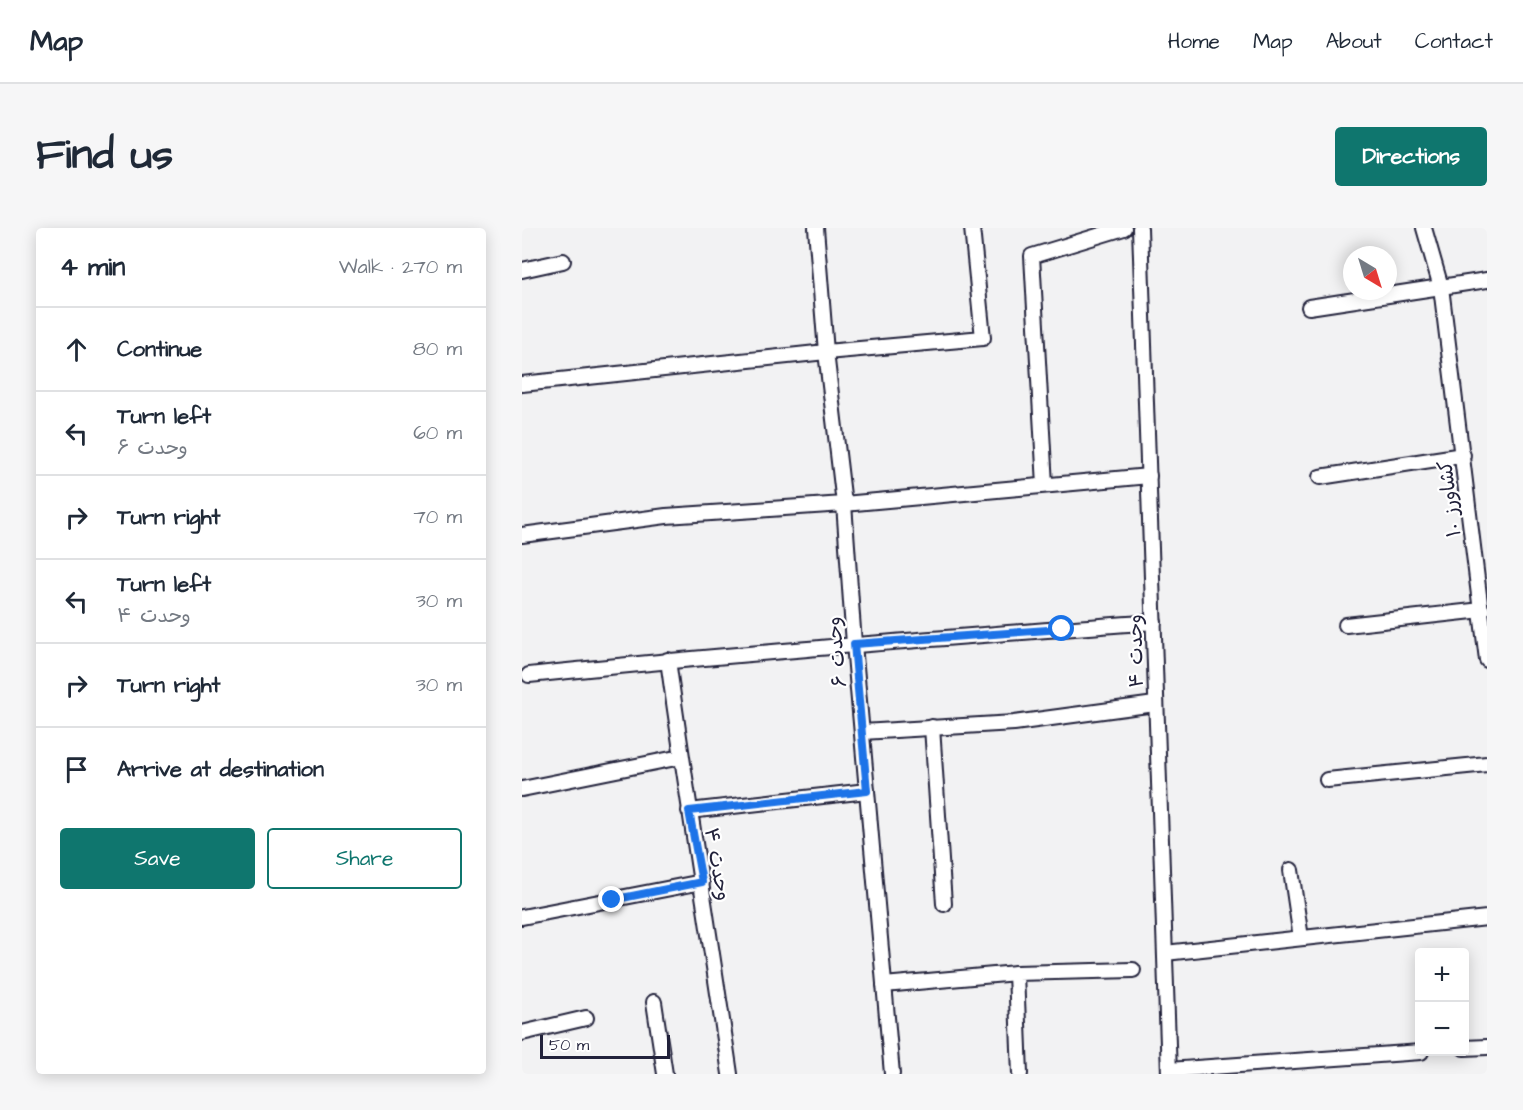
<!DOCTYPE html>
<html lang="en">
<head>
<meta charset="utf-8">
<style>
  body { margin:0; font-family:"Architects Daughter","Playpen Sans Arabic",sans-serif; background:#f6f6f7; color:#1f2937 }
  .controls { position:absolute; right:18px; bottom:18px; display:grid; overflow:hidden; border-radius:6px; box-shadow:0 3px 15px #0003 }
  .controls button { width:54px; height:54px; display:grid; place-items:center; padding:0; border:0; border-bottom:2px solid #e0e1e3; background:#fff; color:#1f2937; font:30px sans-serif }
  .compass { position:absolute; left:821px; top:18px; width:54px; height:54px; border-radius:50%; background:#fff; box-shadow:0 3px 15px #0003; rotate:142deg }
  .scale { position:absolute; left:18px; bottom:15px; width:130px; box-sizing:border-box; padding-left:6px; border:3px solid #22223b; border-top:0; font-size:16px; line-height:21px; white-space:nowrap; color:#22223b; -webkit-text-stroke:4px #fff; paint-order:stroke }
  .stop { position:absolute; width:18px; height:18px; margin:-14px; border:4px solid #1a73e8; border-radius:50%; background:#fff }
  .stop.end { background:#1a73e8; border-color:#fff; box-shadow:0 2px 6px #0008 }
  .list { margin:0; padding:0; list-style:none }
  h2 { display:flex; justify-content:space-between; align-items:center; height:78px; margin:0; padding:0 24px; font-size:26px }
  h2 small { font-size:20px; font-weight:400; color:#747a83 }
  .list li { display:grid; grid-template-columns:39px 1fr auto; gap:18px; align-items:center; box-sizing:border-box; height:84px; padding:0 24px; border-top:2px solid #e0e1e3 }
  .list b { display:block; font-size:22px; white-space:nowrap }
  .list p { margin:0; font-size:20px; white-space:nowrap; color:#747a83 }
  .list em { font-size:20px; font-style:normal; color:#747a83 }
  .actions { display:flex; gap:12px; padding:18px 24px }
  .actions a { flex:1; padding:14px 0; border:2px solid #0f766e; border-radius:6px; text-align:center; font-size:21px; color:#0f766e }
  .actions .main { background:#0f766e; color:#fff }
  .icon { flex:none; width:33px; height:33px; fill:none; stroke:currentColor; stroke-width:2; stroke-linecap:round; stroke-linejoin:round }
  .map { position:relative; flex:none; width:965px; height:846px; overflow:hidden; border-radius:6px }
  header { display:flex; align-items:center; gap:36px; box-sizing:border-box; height:84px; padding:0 30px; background:#fff; border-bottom:2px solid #e0e1e3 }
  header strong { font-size:28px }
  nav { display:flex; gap:33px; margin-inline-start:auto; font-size:21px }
  .intro { display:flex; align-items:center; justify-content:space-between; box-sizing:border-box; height:144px; padding:0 36px }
  h1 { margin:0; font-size:42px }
  .button { padding:15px 27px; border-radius:6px; background:#0f766e; color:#fff; font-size:21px; font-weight:700 }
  main { display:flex; gap:36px; padding:0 36px }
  aside { flex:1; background:#fff; border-radius:6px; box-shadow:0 3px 15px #0003 }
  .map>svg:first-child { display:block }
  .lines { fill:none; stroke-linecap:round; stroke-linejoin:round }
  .minor-casing { stroke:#22223b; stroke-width:18 }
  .minor { stroke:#fff; stroke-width:14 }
  .route { stroke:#1a73e8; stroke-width:8 }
  .labels { text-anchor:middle; stroke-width:4.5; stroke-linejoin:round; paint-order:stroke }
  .street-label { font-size:20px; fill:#22223b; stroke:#fff }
</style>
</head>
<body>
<header>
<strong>Map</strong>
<nav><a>Home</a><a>Map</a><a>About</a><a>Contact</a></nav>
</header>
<div class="intro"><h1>Find us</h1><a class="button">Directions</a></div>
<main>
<aside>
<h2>4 min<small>Walk · 270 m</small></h2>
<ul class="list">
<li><svg class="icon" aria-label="ahead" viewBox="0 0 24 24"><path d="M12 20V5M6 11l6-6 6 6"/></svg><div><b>Continue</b></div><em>80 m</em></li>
<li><svg class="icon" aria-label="left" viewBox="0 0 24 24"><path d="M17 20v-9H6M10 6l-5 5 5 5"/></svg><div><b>Turn left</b><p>وحدت ۶</p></div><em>60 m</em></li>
<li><svg class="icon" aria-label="right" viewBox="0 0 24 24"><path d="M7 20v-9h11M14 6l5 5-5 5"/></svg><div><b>Turn right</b></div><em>70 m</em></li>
<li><svg class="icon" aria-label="left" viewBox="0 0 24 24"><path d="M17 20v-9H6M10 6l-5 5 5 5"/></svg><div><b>Turn left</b><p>وحدت ۴</p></div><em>30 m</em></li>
<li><svg class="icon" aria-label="right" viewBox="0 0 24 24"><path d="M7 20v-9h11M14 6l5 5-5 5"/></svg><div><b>Turn right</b></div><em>30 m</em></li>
<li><svg class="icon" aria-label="arrive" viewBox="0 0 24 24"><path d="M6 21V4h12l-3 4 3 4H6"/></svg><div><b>Arrive at destination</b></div></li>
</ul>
<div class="actions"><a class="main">Save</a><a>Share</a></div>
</aside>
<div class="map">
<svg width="965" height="846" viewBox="0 0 965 846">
  <rect width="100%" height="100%" fill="#f2f2f3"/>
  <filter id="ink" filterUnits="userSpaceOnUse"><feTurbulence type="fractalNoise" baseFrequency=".0167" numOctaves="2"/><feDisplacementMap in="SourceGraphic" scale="12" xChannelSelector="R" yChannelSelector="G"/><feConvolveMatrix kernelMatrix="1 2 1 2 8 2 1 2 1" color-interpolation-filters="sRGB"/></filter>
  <g filter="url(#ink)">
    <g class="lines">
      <!-- minor casing -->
      <g class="minor-casing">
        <g id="minor">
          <path d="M294 0 304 124 322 276 332 416 370 846"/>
          <path d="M618 0 647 846"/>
          <path d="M902 0 919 59 965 432"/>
          <path d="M0 42 41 33"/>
          <path d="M787 79 965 52"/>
          <path d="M0 156 304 124 461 110 450 0"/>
          <path d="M798 249 941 227"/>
          <path d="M523 257 510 28 602 0"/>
          <path d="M0 307 144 288 322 276 627 248"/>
          <path d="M824 397 960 382"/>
          <path d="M146 432C165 570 188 708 208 846"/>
          <path d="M7 447C215 425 423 410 632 394"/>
          <path d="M410 499 422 676"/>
          <path d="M340 504 492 495 633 476"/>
          <path d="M805 552 965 536"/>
          <path d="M0 561 159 529"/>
          <path d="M167 583 345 563"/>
          <path d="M769 642 779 710"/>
          <path d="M0 689 180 654"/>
          <path d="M643 725 965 690"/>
          <path d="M362 757 494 745"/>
          <path d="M132 774 143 846"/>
          <path d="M0 805 64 790"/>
          <path d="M942 820 965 819"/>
          <path d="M647 842 899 824"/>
          <path d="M498 846 494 745 611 742"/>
        </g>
      </g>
      <!-- minor -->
      <use href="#minor" class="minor"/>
    </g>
  </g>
  <g class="lines" filter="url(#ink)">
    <!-- route -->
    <path class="route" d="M90 672 180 654 167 583 345 563 332 416 540 401"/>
  </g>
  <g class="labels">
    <!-- street labels -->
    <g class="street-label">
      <text transform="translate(927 271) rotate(-97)" y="7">کشاورز ۱۰</text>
      <text transform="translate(613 423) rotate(-91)" y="7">وحدت ۴</text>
      <text transform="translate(314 424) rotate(-95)" y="7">وحدت ۶</text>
      <text transform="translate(196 636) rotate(80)" y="7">وحدت ۴</text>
    </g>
  </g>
</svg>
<div class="controls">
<button>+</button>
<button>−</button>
</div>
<svg class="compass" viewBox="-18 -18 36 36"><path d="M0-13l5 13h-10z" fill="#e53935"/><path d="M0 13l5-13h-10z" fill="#747a83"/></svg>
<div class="scale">50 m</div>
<div class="stop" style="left:540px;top:401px"></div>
<div class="stop end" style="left:90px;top:672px"></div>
</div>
</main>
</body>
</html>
